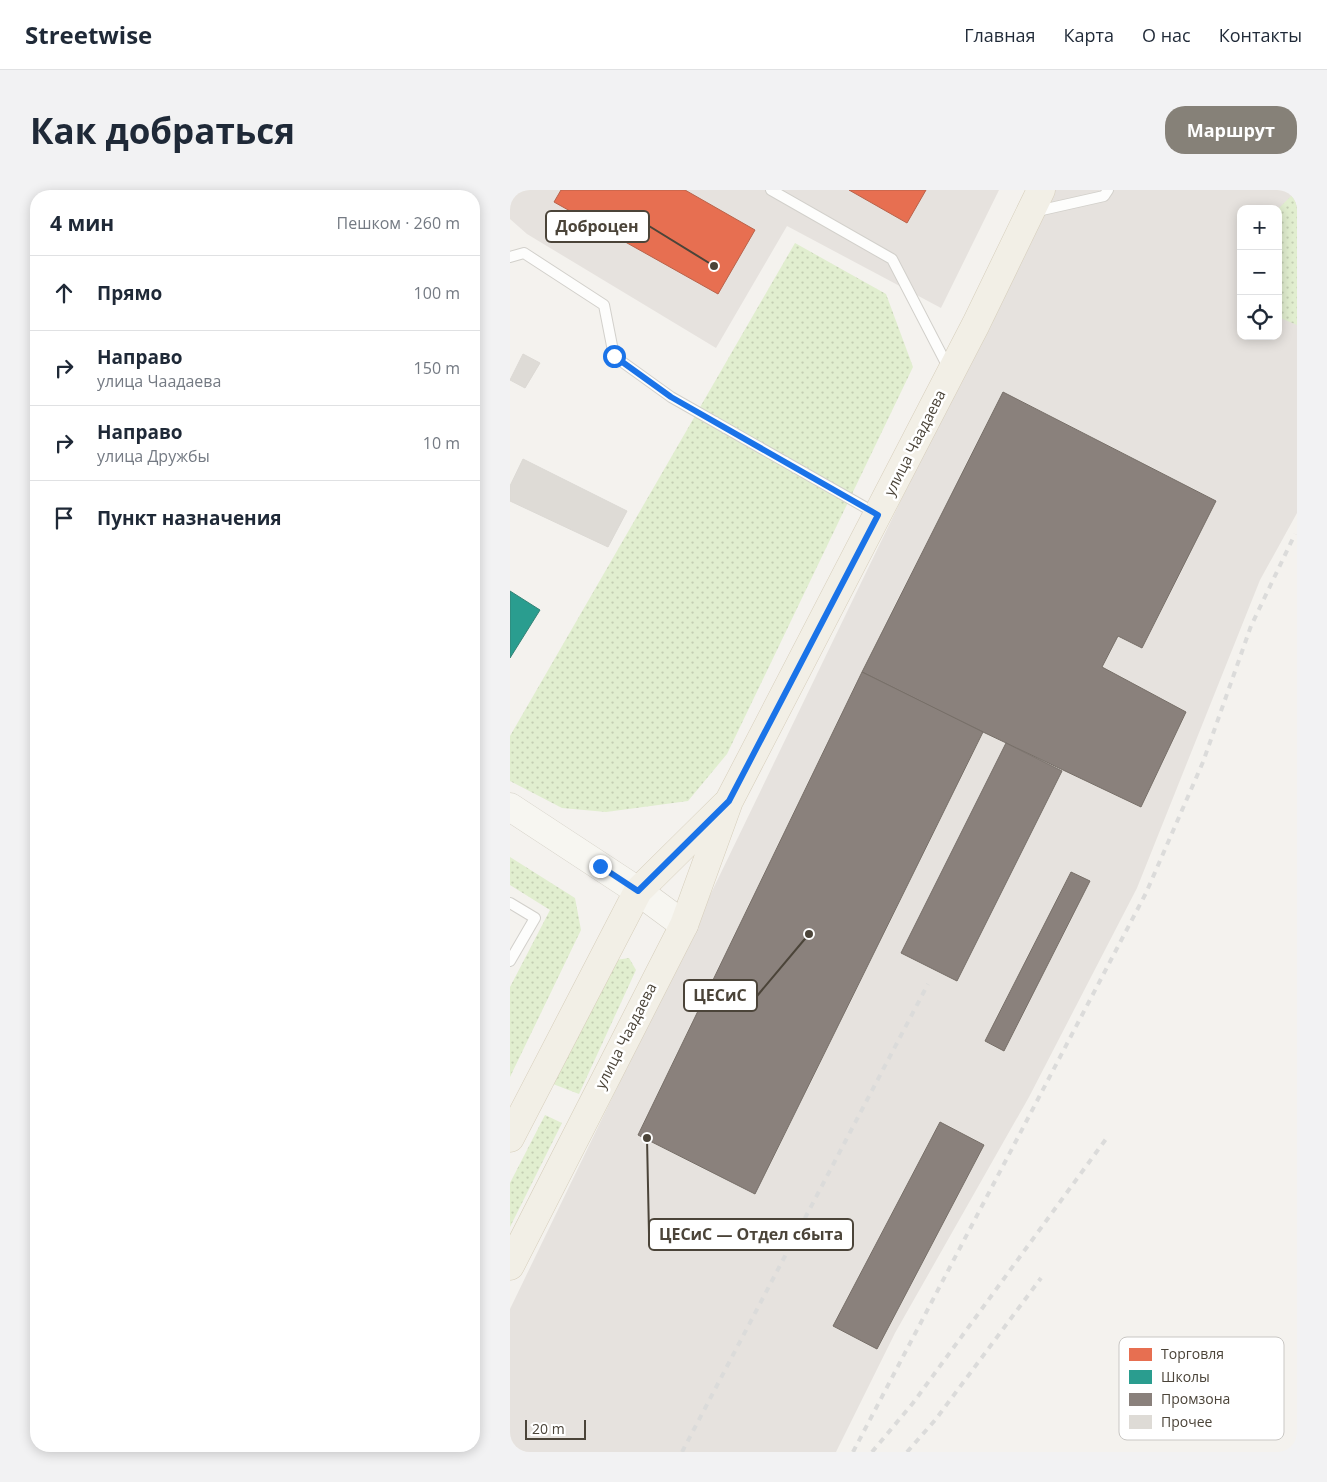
<!DOCTYPE html>
<html lang="ru">
<head>
<meta charset="utf-8">
<style>
  body { margin:0; font-family:"Open Sans",sans-serif; background:#f2f2f3; color:#1f2937 }
  .controls { position:absolute; right:15px; top:15px; display:grid; overflow:hidden; border-radius:10px; box-shadow:0 2px 12px #0003 }
  .controls button { width:45px; height:45px; display:grid; place-items:center; padding:0; border:0; border-bottom:1px solid #e0e1e3; background:#fff; color:#1f2937; font:25px sans-serif }
  .scale { position:absolute; left:15px; bottom:12px; width:61px; box-sizing:border-box; padding-left:5px; border:2px solid #4b4439; border-top:0; font-size:14px; line-height:18px; white-space:nowrap; color:#4b4439; -webkit-text-stroke:4px #fff; paint-order:stroke }
  .stop { position:absolute; width:15px; height:15px; margin:-11px; border:4px solid #1a73e8; border-radius:50%; background:#fff }
  .stop.end { background:#1a73e8; border-color:#fff; box-shadow:0 1px 5px #0008 }
  .list { margin:0; padding:0; list-style:none }
  h2 { display:flex; justify-content:space-between; align-items:center; height:65px; margin:0; padding:0 20px; font-size:21px }
  h2 small { font-size:16px; font-weight:400; color:#747a83 }
  .list li { display:grid; grid-template-columns:32px 1fr auto; gap:15px; align-items:center; box-sizing:border-box; height:75px; padding:0 20px; border-top:1px solid #e0e1e3 }
  .list b { display:block; font-size:19px; white-space:nowrap }
  .list p { margin:0; font-size:16px; white-space:nowrap; color:#747a83 }
  .list em { font-size:16px; font-style:normal; color:#747a83 }
  .icon { flex:none; width:28px; height:28px; fill:none; stroke:currentColor; stroke-width:2; stroke-linecap:round; stroke-linejoin:round }
  .map { position:relative; flex:none; width:787px; height:1262px; overflow:hidden; border-radius:20px }
  header { display:flex; align-items:center; gap:30px; box-sizing:border-box; height:70px; padding:0 25px; background:#fff; border-bottom:1px solid #e0e1e3 }
  header strong { font-size:24px }
  nav { display:flex; gap:28px; margin-inline-start:auto; font-size:18px }
  .intro { display:flex; align-items:center; justify-content:space-between; box-sizing:border-box; height:120px; padding:0 30px }
  h1 { margin:0; font-size:35px }
  .button { padding:12px 22px; border-radius:20px; background:#868178; color:#fff; font-size:18px; font-weight:700 }
  main { display:flex; gap:30px; padding:0 30px }
  aside { flex:1; background:#fff; border-radius:20px; box-shadow:0 2px 12px #0003 }
  .map>svg:first-child { display:block }
  .industrial { fill:#e6e2de; fill-rule:evenodd }
  .grass { fill:url(#grass-dots) }
  .shops { fill:#e76f51; stroke:#b8624a }
  .schools { fill:#2a9d8f; stroke:#348275 }
  .industry { fill:#8a817c; stroke:#776f68 }
  .building { fill:#dedbd6; stroke:#dcd9d4 }
  .lines { fill:none; stroke-linecap:round; stroke-linejoin:round }
  .service-casing { stroke:#d2d0cb; stroke-width:12 }
  .secondary-casing { stroke:#d3cfc5; stroke-width:29 }
  .primary-casing { stroke:#d6cebb; stroke-width:29 }
  .service { stroke:#fdfdfc; stroke-width:10 }
  .secondary { stroke:#f7f6f1; stroke-width:28 }
  .primary { stroke:#f2efe6; stroke-width:28 }
  .rail { stroke:#dbdbda; stroke-width:4; stroke-dasharray:6 6; stroke-linecap:butt }
  .route { stroke:#1a73e8; stroke-width:6 }
  .labels { text-anchor:middle; stroke-width:5; stroke-linejoin:round; paint-order:stroke }
  .street-label { font-size:15px; fill:#4b4439; stroke:#fff }
  .key { fill:#fff; stroke:#c9c7c4; stroke-width:1 }
  .key-label { font-size:14px; fill:#4b4439 }
  .leader { fill:none; stroke:#4b4439; stroke-width:2 }
  .callout-dot { fill:#4b4439; stroke:#fff; stroke-width:2 }
  .callout { fill:#fff; stroke:#4b4439; stroke-width:2 }
  .callout-label { font-size:16px; text-anchor:middle; font-weight:bold; fill:#4b4439 }
</style>
</head>
<body>
<header>
<strong>Streetwise</strong>
<nav><a>Главная</a><a>Карта</a><a>О нас</a><a>Контакты</a></nav>
</header>
<div class="intro"><h1>Как добраться</h1><a class="button">Маршрут</a></div>
<main>
<aside>
<h2>4 мин<small>Пешком · 260 m</small></h2>
<ul class="list">
<li><svg class="icon" aria-label="ahead" viewBox="0 0 24 24"><path d="M12 20V5M6 11l6-6 6 6"/></svg><div><b>Прямо</b></div><em>100 m</em></li>
<li><svg class="icon" aria-label="right" viewBox="0 0 24 24"><path d="M7 20v-9h11M14 6l5 5-5 5"/></svg><div><b>Направо</b><p>улица Чаадаева</p></div><em>150 m</em></li>
<li><svg class="icon" aria-label="right" viewBox="0 0 24 24"><path d="M7 20v-9h11M14 6l5 5-5 5"/></svg><div><b>Направо</b><p>улица Дружбы</p></div><em>10 m</em></li>
<li><svg class="icon" aria-label="arrive" viewBox="0 0 24 24"><path d="M6 21V4h12l-3 4 3 4H6"/></svg><div><b>Пункт назначения</b></div></li>
</ul>
</aside>
<div class="map">
<svg width="787" height="1262" viewBox="0 0 787 1262">
  <defs>
    <pattern id="grass-dots" width="8" height="8" patternUnits="userSpaceOnUse" patternTransform="scale(1.25)"><rect width="8" height="8" fill="#e1eecf"/><path d="M2 2h.1M6 6h.1" fill="none" stroke="#c3cdb2" stroke-width="1.8" stroke-linecap="round"/></pattern>
  </defs>
  <rect width="100%" height="100%" fill="#f4f2ee"/>
  <!-- industrial -->
  <g class="industrial">
    <path d="M0 0H489L431 118 277 36 206 158 17 44 0 29Z"/>
    <path d="M541 0H787V323L750 390 627 698 519 907 385 1143 326 1262H0V1119ZM731 19H768V146H731Z"/>
  </g>
  <!-- grass -->
  <g class="grass">
    <path d="M782 0H787V135L768 127V19L781 6Z"/>
    <path d="M285 53 376 104 403 177 217 564 178 611 96 622 52 618 0 591V546Z"/>
    <path d="M0 667 65 708 71 740 0 887V797L40 720 0 695Z"/>
    <path d="M119 768 126 780 69 904 43 894 106 770Z"/>
    <path d="M35 925 52 933 0 1037V993Z"/>
  </g>
  <!-- shops -->
  <g class="shops">
    <path d="M51 0H175L245 40 208 104 44 12Z"/>
    <path d="M339 0H416L397 33Z"/>
  </g>
  <!-- schools -->
  <path class="schools" d="M0 401 30 420 0 468Z"/>
  <!-- industry -->
  <g class="industry">
    <path d="M493 202 706 311 632 458 608 446 592 477 676 522 631 617 473 542 352 482Z"/>
    <path d="M352 482 473 542 245 1004 128 945Z"/>
    <path d="M496 553 552 581 447 791 391 763Z"/>
    <path d="M561 682 580 691 494 861 475 851Z"/>
    <path d="M430 932 474 955 367 1159 323 1136Z"/>
  </g>
  <!-- building -->
  <g class="building">
    <path d="M13 164 30 173 15 198 0 190Z"/>
    <path d="M13 269 117 321 98 357 0 311V296Z"/>
  </g>
  <g class="lines">
    <!-- service casing -->
    <g class="service-casing">
      <g id="service">
        <path d="M261 0 382 69 439 179"/>
        <path d="M523 22 594 6 598 0"/>
        <path d="M0 67 14 63 94 115 104 166 161 207 367 324"/>
        <path d="M0 713 25 728 0 771"/>
      </g>
    </g>
    <!-- secondary casing -->
    <g class="secondary-casing">
      <path id="secondary" d="M0 617 128 701 174 735"/>
    </g>
    <!-- primary casing -->
    <g class="primary-casing">
      <g id="primary">
        <path d="M0 948 128 701 215 615"/>
        <path d="M0 1076 174 735 219 611 466 134 531 0"/>
      </g>
    </g>
    <!-- service -->
    <use href="#service" class="service"/>
    <!-- secondary -->
    <use href="#secondary" class="secondary"/>
    <!-- primary -->
    <use href="#primary" class="primary"/>
    <!-- rail -->
    <g class="rail">
      <path d="M172 1262 418 794"/>
      <path d="M343 1262 636 703 693 572 741 436 785 344"/>
      <path d="M362 1262 403 1213 596 949"/>
      <path d="M397 1262 426 1229 531 1088"/>
      <path d="M785 1262 787 1258"/>
    </g>
  </g>
  <g class="lines">
    <!-- route -->
    <path class="route" d="M90 676 128 701 219 611 368 325 161 207 104 166"/>
  </g>
  <g class="labels">
    <!-- street labels -->
    <g class="street-label">
      <text transform="translate(405 253) rotate(-63)" y="5">улица Чаадаева</text>
      <text transform="translate(116 846) rotate(-63)" y="5">улица Чаадаева</text>
    </g>
  </g>
  <!-- legend -->
  <rect x="609" y="1147" width="165" height="103" rx="8" class="key"/>
  <rect x="619" y="1158" width="23" height="13" fill="#e76f51"/>
  <rect x="619" y="1180" width="23" height="14" fill="#2a9d8f"/>
  <rect x="619" y="1203" width="23" height="13" fill="#8a817c"/>
  <rect x="619" y="1225" width="23" height="14" fill="#dedbd6"/>
  <g class="key-label">
    <text x="651" y="1169">Торговля</text>
    <text x="651" y="1192">Школы</text>
    <text x="651" y="1214">Промзона</text>
    <text x="651" y="1237">Прочее</text>
  </g>
  <!-- callouts -->
  <path class="leader" d="M204 76L139 36M299 744L247 806M137 948L139 1044"/>
  <g class="callout-dot">
    <circle cx="204" cy="76" r="5"/>
    <circle cx="299" cy="744" r="5"/>
    <circle cx="137" cy="948" r="5"/>
  </g>
  <g class="callout">
    <rect x="36" y="21" width="103" height="31" rx="5"/>
    <rect x="174" y="790" width="73" height="31" rx="5"/>
    <rect x="139" y="1029" width="204" height="31" rx="5"/>
  </g>
  <g class="callout-label">
    <text x="87" y="42">Доброцен</text>
    <text x="210" y="811">ЦЕСиС</text>
    <text x="241" y="1050">ЦЕСиС — Отдел сбыта</text>
  </g>
</svg>
<div class="controls">
<button>+</button>
<button>−</button>
<button><svg class="icon" aria-label="locate" viewBox="0 0 24 24"><circle cx="12" cy="12" r="6"/><path d="M12 2v4M12 18v4M2 12h4M18 12h4"/></svg></button>
</div>
<div class="scale">20 m</div>
<div class="stop" style="left:104px;top:166px"></div>
<div class="stop end" style="left:90px;top:676px"></div>
</div>
</main>
</body>
</html>
